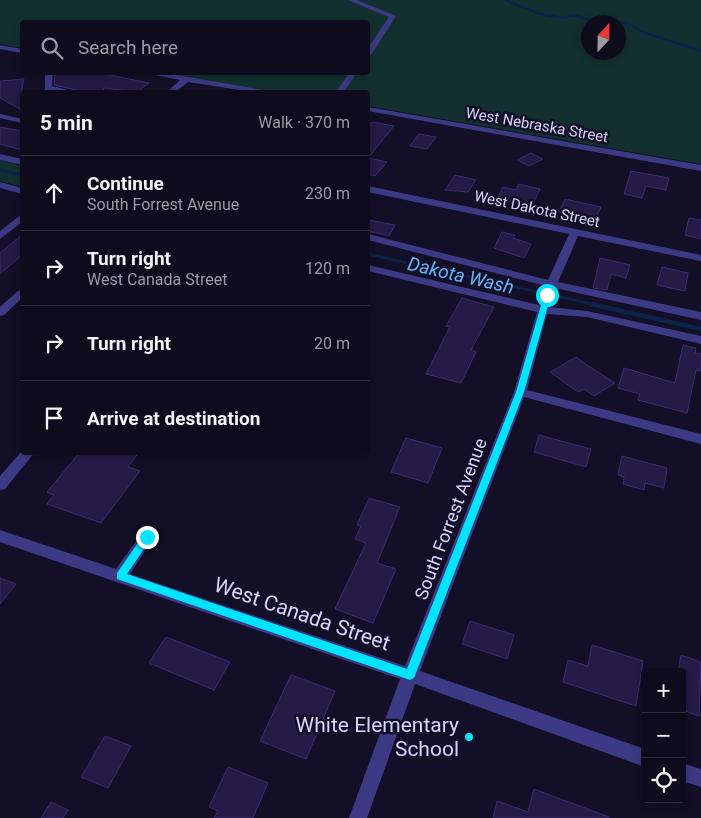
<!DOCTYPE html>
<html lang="en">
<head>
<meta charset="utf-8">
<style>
  body { margin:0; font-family:Roboto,sans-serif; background:#1c1929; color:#f1f3f6 }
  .controls { position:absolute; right:15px; bottom:15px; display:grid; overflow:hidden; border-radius:5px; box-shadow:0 2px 8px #0003 }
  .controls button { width:45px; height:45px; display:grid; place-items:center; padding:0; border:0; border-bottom:1px solid #2e2b3b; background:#0e0b1c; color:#f1f3f6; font:25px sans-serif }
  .compass { position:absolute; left:581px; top:15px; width:45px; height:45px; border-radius:50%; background:#0e0b1c; box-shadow:0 2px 8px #0003; rotate:22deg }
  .stop { position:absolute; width:15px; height:15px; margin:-11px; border:4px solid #00e5ff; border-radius:50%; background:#fff }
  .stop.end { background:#00e5ff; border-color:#fff; box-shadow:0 1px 5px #0008 }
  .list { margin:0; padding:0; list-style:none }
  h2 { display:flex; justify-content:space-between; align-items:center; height:65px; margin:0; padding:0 20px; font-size:21px }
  h2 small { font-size:16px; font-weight:400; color:#9b9ba3 }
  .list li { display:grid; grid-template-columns:32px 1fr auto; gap:15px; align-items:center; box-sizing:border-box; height:75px; padding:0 20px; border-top:1px solid #2e2b3b }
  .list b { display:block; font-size:19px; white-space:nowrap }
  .list p { margin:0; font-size:16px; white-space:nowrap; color:#9b9ba3 }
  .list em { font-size:16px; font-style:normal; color:#9b9ba3 }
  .icon { flex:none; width:28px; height:28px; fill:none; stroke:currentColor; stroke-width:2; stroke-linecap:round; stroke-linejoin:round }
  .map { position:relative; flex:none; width:701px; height:818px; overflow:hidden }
  .search { position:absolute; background:#0e0b1c; box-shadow:0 2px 8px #0003; left:20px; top:20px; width:350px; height:55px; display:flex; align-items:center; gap:12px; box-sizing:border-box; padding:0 18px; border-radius:5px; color:#9b9ba3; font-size:19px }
  .panel { position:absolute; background:#0e0b1c; box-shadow:0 2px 8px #0003; left:20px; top:90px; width:350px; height:365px; border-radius:5px }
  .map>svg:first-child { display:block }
  .green { fill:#12302f; fill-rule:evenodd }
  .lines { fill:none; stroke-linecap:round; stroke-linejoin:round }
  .stream-far2 { stroke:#0c2248; stroke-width:2.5 }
  .stream-far1 { stroke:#0c2248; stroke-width:3 }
  .stream { stroke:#0c2248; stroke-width:4.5 }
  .building { fill:#241b47; stroke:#3b2d73 }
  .minor { fill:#3d3a85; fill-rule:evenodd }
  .route { fill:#00e5ff }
  .poi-dot { fill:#00e5ff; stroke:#130f26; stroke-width:2 }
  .labels { text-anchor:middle; stroke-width:5; stroke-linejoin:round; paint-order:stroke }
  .far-street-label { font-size:15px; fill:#d9d4ff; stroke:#130f26 }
  .street-label { font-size:18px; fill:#d9d4ff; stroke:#130f26 }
  .water-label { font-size:19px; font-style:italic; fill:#62b6ff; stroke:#130f26 }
  .near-street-label { font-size:21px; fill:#d9d4ff; stroke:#130f26 }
  .near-poi-label { font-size:21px; fill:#d9d4ff; stroke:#130f26; text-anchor:end }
</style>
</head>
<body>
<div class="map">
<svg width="701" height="818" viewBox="0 0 701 818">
  <rect width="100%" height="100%" fill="#130f26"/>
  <!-- green -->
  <g class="green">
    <path d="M0 0H701V164L368 106V92H274L156 73 368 72V22H22V48L0 44ZM588 22H618V52H588Z"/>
    <path d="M0 160 22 166V187L0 181Z"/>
  </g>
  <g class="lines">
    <!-- stream-far2 -->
    <path class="stream-far2" d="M505 0 540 14 563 18 572 15 592 20 629 23 642 32 701 51"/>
    <!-- stream-far1 -->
    <g class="stream-far1">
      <path d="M0 170 22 175"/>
      <path d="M368 254 596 305"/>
    </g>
    <!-- stream -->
    <path class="stream" d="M591 304 701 329"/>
  </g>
  <!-- building -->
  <g class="building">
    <path d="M55 72H95L149 83 137 92 104 88 103 92H78L76 90 54 85Z"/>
    <path d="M24 79 22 88V110L0 98V81Z"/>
    <path d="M372 122 394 126 368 158 387 162 375 176 368 174V127Z"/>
    <path d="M0 127 22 131V150L0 144Z"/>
    <path d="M419 134 436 137 427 149 410 146Z"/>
    <path d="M531 153 543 159 529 166 517 160Z"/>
    <path d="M631 171 669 178 666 190 646 186 642 198 624 194Z"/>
    <path d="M455 175 476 180 468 192 445 190Z"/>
    <path d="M519 184 540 189 532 206 497 199 503 187 516 190Z"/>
    <path d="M565 199 601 207 595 220 559 212Z"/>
    <path d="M689 218 701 220V239L685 235Z"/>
    <path d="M368 220 395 225 389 236 368 231Z"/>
    <path d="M502 232 515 235 513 238 531 244 524 258 494 248Z"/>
    <path d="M22 235V255L0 274V253Z"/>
    <path d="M600 258 630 265 626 278 611 274 607 290 593 288Z"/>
    <path d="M662 267 688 273 685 291 657 285Z"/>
    <path d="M462 298 494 307 471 350 476 352 461 383 426 374 450 327 446 326Z"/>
    <path d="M683 345 696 348 695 353 701 354V371L696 370 687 413 638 400 640 394 618 388 624 368 675 383Z"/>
    <path d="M576 357 587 365 615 383 594 396 584 389 578 392 550 372Z"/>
    <path d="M539 435 591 449 586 467 534 452Z"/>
    <path d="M406 438 442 448 428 483 391 472Z"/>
    <path d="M80 452H139L128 467 140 471 101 523 47 504 54 495 47 492Z"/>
    <path d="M622 456 667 468 664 488 645 483 644 490 623 484 624 477 618 475Z"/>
    <path d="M369 498 400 507 377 563 396 569 373 623 335 609 366 543 355 539 361 526 357 525Z"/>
    <path d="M0 578 16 584 0 604Z"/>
    <path d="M470 621 514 635 507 659 462 644Z"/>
    <path d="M166 637 230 662 214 690 149 663Z"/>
    <path d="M592 645 643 661 636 706 563 682 568 660 588 666Z"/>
    <path d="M681 655 701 662 699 716 682 710V672H678Z"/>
    <path d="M291 675 335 691 306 759 260 741Z"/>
    <path d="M105 736 131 746 108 788 81 777Z"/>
    <path d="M228 767 268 783 253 818H214L218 811 209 807Z"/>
    <path d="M534 789 609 817V818H493L497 801 528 812Z"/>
    <path d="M51 802 68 810 63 818H41Z"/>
  </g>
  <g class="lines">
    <!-- minor -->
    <g class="minor">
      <path d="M348 0H357L396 16 371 55H368V48L389 17Z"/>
      <path d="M0 45 22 49V53L0 49Z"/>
      <path d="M45 72H53L52 86 76 92H61L45 90Z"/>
      <path d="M140 72H160L263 90 267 92H252L188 82 175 92H167L180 80Z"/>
      <path d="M350 72H357L344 92H336Z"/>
      <path d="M368 107 701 165V171L368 111Z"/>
      <path d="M0 114 22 119V123L0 118Z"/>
      <path d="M0 154 22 159V165L0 160Z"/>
      <path d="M0 182 22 188V194L0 188Z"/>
      <path d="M368 186 701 255V261L578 236 558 282 701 312V320L555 288 549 307 587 311 701 336V344L587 317 547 314 527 390 701 434V444L524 397 420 671 645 749V767L415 684 367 818H349L400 679 0 542V530L116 569 142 533 147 531 152 533 154 537 130 574 405 666 514 392 537 312 368 271V265L539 305 546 286 368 240V234L548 280 569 234 368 192Z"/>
      <path d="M22 214V222L0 239V231Z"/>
      <path d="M22 290V298L4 315 0 316V307L18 291Z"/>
      <path d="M22 451V452H35L5 489 0 490V476Z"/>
      <path d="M682 763 701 769V787L682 781Z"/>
    </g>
  </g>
  <!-- route -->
  <path class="route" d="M547 293 551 295 524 392 414 678 410 680 117 579V573L144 534 147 533 152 537 127 574 407 669 516 392 544 295Z"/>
  <!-- markers -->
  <circle class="poi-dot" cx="469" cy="737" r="5"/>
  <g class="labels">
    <!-- far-street labels -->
    <g class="far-street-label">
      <text transform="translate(537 125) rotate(10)" y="5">West Nebraska Street</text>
      <text transform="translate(537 209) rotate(12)" y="5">West Dakota Street</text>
    </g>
    <!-- street labels -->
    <g class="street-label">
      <text transform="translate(451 519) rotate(-69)" y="6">South Forrest Avenue</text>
    </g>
    <!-- water labels -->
    <g class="water-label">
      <text transform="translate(461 275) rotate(13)" y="7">Dakota Wash</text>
    </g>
    <!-- near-street labels -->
    <g class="near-street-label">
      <text transform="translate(302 614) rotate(19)" y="7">West Canada Street</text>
    </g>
    <!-- near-poi labels -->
    <g class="near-poi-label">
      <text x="459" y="732">White Elementary<tspan x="459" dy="24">School</tspan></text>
    </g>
  </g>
</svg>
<div class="controls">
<button>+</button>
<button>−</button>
<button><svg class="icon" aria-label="locate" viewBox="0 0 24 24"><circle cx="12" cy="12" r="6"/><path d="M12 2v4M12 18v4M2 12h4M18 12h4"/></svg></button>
</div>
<svg class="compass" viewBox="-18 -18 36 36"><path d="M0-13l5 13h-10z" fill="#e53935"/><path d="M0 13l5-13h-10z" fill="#9b9ba3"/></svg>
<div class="stop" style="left:547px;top:295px"></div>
<div class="stop end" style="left:147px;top:537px"></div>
<div class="search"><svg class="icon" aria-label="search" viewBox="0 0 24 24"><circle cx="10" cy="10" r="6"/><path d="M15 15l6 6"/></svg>Search here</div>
<section class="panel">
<h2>5 min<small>Walk · 370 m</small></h2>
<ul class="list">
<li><svg class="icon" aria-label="ahead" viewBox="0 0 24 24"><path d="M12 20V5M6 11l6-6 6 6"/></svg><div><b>Continue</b><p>South Forrest Avenue</p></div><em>230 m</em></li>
<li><svg class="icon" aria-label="right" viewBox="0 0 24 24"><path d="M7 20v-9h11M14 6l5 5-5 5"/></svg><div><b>Turn right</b><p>West Canada Street</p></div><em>120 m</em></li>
<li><svg class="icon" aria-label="right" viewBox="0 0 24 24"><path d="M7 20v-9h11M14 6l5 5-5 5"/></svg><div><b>Turn right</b></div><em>20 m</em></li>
<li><svg class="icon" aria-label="arrive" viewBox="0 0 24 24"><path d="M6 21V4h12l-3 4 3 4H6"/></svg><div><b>Arrive at destination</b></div></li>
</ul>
</section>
</div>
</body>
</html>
